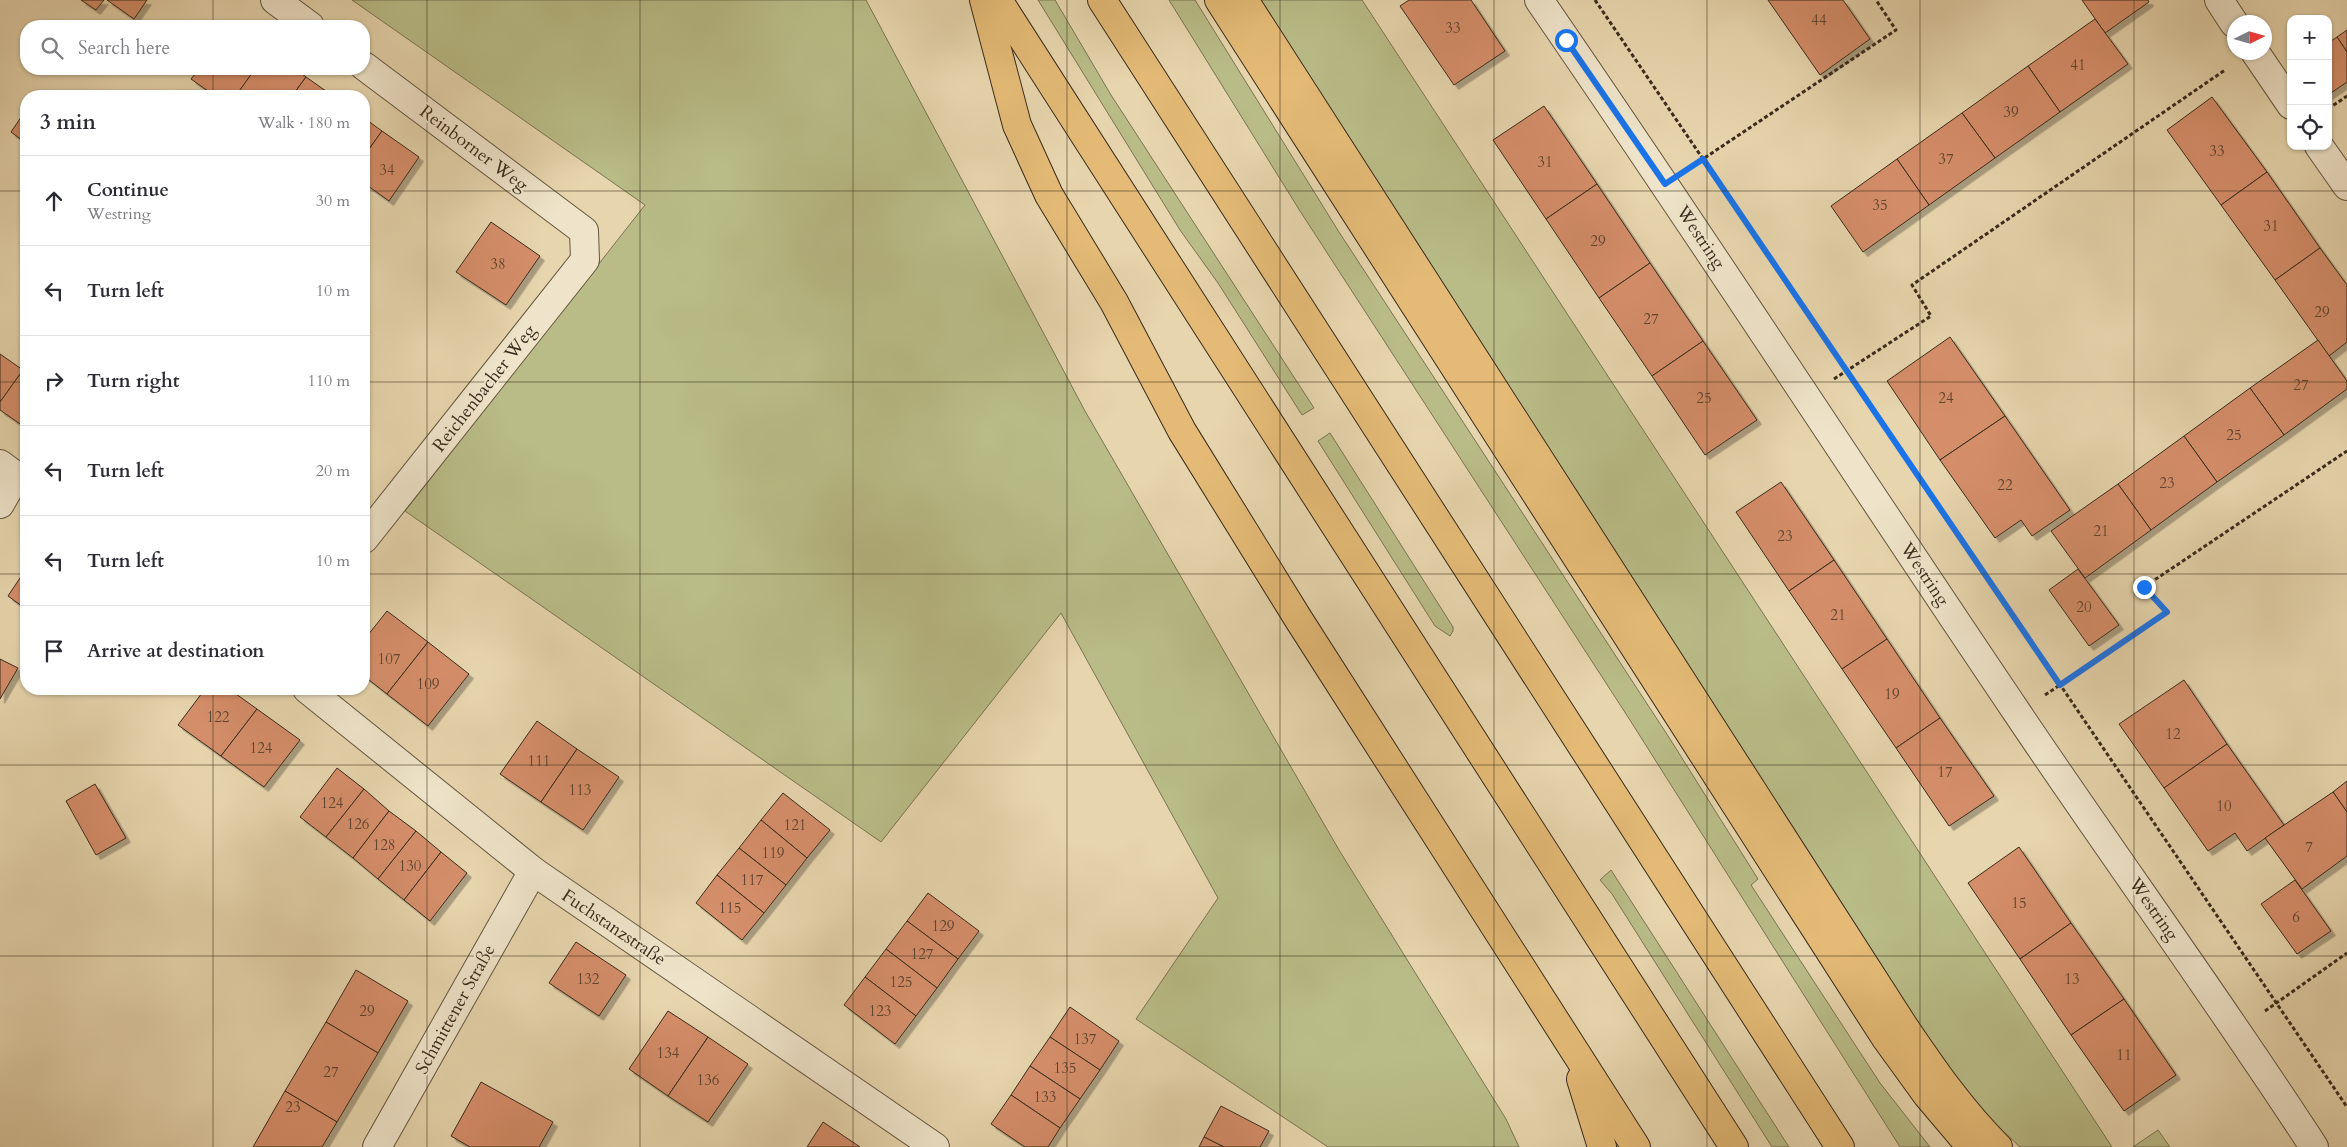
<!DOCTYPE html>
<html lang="en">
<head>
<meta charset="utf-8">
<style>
  body { margin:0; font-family:Cardo,serif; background:#f7f7f7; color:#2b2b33 }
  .controls { position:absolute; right:15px; top:15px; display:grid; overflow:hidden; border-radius:10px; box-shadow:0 1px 4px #0004 }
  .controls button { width:45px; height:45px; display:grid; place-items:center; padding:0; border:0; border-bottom:1px solid #e1e1e2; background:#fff; color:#2b2b33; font:25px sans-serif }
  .compass { position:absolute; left:2227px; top:15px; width:45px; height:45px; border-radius:50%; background:#fff; box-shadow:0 1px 4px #0004; rotate:85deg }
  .stop { position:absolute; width:15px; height:15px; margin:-11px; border:4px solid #1a73e8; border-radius:50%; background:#fff }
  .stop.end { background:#1a73e8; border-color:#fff; box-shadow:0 1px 5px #0008 }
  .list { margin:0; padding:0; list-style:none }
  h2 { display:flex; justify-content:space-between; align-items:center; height:65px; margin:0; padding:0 20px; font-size:21px }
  h2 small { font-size:16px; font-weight:400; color:#7c7c81 }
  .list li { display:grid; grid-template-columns:32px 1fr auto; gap:15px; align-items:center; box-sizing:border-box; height:90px; padding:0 20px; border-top:1px solid #e1e1e2 }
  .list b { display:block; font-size:19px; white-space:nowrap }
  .list p { margin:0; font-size:16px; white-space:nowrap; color:#7c7c81 }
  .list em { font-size:16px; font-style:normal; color:#7c7c81 }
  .icon { flex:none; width:28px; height:28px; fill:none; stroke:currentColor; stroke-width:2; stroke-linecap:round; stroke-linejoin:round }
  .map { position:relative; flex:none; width:2347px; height:1147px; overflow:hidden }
  .search { position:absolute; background:#fff; box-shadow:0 1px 4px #0004; left:20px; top:20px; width:350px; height:55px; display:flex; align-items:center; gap:12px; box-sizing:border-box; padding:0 18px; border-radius:20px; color:#7c7c81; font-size:19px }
  .panel { position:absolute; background:#fff; box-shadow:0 1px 4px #0004; left:20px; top:90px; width:350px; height:605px; border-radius:20px }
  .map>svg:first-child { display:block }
  .green { fill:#b9bc87; stroke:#797452 }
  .building { fill:#d58e6a; stroke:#392b1c; filter:url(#shadow) }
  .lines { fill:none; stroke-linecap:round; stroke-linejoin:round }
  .minor-casing { stroke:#645640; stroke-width:30 }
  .highway-casing { stroke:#392b1c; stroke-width:30 }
  .path { stroke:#392b1c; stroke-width:3; stroke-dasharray:4 2.5; stroke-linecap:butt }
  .minor { stroke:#efe4ca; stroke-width:28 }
  .highway { stroke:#e4ba76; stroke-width:28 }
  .route { stroke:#1a73e8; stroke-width:6 }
  .grid { fill:none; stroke:#392b1c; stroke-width:1; stroke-opacity:0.55 }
  .labels { text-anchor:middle; stroke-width:4; stroke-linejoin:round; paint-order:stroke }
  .number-label { font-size:15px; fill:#604430 }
  .street-label { font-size:18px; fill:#392b1c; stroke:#efe4ca }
</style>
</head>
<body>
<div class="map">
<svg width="2347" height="1147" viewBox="0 0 2347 1147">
  <defs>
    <filter id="shadow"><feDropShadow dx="4.5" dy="4.5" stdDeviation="0" flood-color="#0004"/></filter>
  </defs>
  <rect width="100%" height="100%" fill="#e7d5ad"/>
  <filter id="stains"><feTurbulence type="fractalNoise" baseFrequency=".004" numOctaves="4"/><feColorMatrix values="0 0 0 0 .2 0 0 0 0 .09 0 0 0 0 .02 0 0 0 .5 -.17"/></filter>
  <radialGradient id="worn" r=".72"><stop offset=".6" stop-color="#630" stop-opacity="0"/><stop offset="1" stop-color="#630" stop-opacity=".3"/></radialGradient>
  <!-- green -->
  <g class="green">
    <path d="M352 0H866L1085 411 1339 850 1506 1119 1519 1147H1328L1136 1019 1218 898 1061 613 881 842 405 511 645 205Z"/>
    <path d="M1038 0H1055L1111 95 1314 408 1302 415 1218 283 1180 230Z"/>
    <path d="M1169 0H1195L1339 232 1670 739 1758 879 1751 885 1880 1083 1930 1147H1900L1628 717 1300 211Z"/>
    <path d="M1257 0H1362L2112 1147H2020L1971 1101 1911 1012Z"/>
    <path d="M1330 433 1453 627V631L1450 636 1435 626 1318 441Z"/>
    <path d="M1611 870 1789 1147H1772L1612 894 1600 880Z"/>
    <path d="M2158 1130 2170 1147H2133Z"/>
  </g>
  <!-- building -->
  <g class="building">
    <path d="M81 0H104L96 10Z"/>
    <path d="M107 0H147L134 19Z"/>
    <path d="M1409 0H1471L1505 51 1454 85 1400 6Z"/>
    <path d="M1768 0H1843L1870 39 1820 75Z"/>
    <path d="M2082 0H2148L2149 2 2105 33Z"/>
    <path d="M2095 19 2128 64 2060 112 2028 66Z"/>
    <path d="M2347 30V52L2337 37Z"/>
    <path d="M2337 37 2347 52V82L2328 95V43Z"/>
    <path d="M2028 66 2060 112 1995 158 1962 113Z"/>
    <path d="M199 69H255L236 96H215L191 79Z"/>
    <path d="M255 69H295L306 77 292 96H241L237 94Z"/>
    <path d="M306 77 333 96H292Z"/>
    <path d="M2212 97 2267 172 2221 205 2167 130Z"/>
    <path d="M1544 106 1597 184 1546 219 1493 140Z"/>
    <path d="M26 110V143L11 132Z"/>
    <path d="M1962 113 1995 158 1929 205 1897 159Z"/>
    <path d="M364 118 382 131 364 156Z"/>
    <path d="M382 131 419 157 389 201 364 183V156Z"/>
    <path d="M1897 159 1929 205 1863 252 1831 206Z"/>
    <path d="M2267 172 2320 248 2275 280 2221 205Z"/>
    <path d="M1597 184 1650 263 1599 298 1546 219Z"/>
    <path d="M491 222 540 256 506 305 456 272Z"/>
    <path d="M2320 248 2347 285V342L2329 356 2275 280Z"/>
    <path d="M1650 263 1703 341 1652 376 1599 298Z"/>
    <path d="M1950 337 2005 416 1940 460 1887 381Z"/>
    <path d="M2318 340 2347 381V389L2284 435 2250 388Z"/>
    <path d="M1703 341 1757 420 1705 455 1652 376Z"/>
    <path d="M0 354 23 370 0 402Z"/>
    <path d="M23 370 26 372V428L0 410V402Z"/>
    <path d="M2250 388 2284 435 2217 482 2184 436Z"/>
    <path d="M2005 416 2070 510 2032 536 2021 520 1995 538 1940 460Z"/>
    <path d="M2184 436 2217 482 2151 530 2118 484Z"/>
    <path d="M1781 482 1834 560 1789 591 1736 512Z"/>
    <path d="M2118 484 2151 530 2085 578 2051 531Z"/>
    <path d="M1834 560 1887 639 1842 669 1789 591Z"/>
    <path d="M26 569V609L8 596Z"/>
    <path d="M2078 569 2119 625 2089 646 2049 590Z"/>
    <path d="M387 611 428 642 387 694 364 676V640Z"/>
    <path d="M1887 639 1940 718 1896 748 1842 669Z"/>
    <path d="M428 642 469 674 428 726 387 694Z"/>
    <path d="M0 659 18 668 0 699Z"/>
    <path d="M2184 680 2227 744 2164 788 2119 724Z"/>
    <path d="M205 689H229L257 709 221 756 178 725Z"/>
    <path d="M257 709 300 740 264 787 221 756Z"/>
    <path d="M1940 718 1994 796 1949 826 1896 748Z"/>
    <path d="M537 721 577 749 541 802 500 774Z"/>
    <path d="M2227 744 2284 825 2247 851 2235 833 2208 851 2164 788Z"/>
    <path d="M577 749 619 777 583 830 541 802Z"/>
    <path d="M337 768 364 789 326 837 300 817Z"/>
    <path d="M2347 781V812L2333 792Z"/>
    <path d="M95 784 126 838 96 855 66 801Z"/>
    <path d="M364 789 389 811 353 858 326 837Z"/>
    <path d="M2333 792 2347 812V856L2302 889 2265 838Z"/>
    <path d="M783 793 830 830 807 858 761 820Z"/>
    <path d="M389 811 416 831 378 879 353 858Z"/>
    <path d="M761 820 807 858 786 885 739 848Z"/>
    <path d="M416 831 441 852 404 900 378 879Z"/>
    <path d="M2019 847 2071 923 2020 959 1968 883Z"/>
    <path d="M739 848 786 885 764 913 717 875Z"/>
    <path d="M441 852 467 873 430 921 404 900Z"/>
    <path d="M717 875 764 913 742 940 696 903Z"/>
    <path d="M2295 880 2331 931 2297 954 2261 904Z"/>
    <path d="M928 893 979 931 958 959 907 921Z"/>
    <path d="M907 921 958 959 937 988 886 949Z"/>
    <path d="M2071 923 2124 999 2071 1035 2020 959Z"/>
    <path d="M576 942 626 975 599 1016 549 983Z"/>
    <path d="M886 949 937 988 916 1016 865 977Z"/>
    <path d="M356 970 408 1001 378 1053 326 1022Z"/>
    <path d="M865 977 916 1016 895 1044 844 1005Z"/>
    <path d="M2124 999 2176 1075 2124 1111 2071 1035Z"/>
    <path d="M1070 1007 1119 1041 1100 1070 1050 1037Z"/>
    <path d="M668 1011 708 1037 668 1096 629 1069Z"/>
    <path d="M326 1022 378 1053 337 1122 285 1091Z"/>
    <path d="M708 1037 748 1064 708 1122 668 1096Z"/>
    <path d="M1050 1037 1100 1070 1080 1099 1030 1066Z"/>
    <path d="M1030 1066 1080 1099 1060 1128 1011 1095Z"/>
    <path d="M481 1082 553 1122 539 1147H470L451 1136Z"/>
    <path d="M285 1091 337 1122 322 1147H253Z"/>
    <path d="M1011 1095 1060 1128 1048 1147H1025L991 1124Z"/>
    <path d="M1221 1106 1269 1131 1260 1147H1224L1204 1137Z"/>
    <path d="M823 1122 860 1147H807Z"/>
    <path d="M1204 1137 1224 1147H1199Z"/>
  </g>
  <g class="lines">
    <!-- minor casing -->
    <g class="minor-casing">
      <g id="minor">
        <path d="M275 0 310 26"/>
        <path d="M1539 0C1701 235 1856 474 2016 711 2114 857 2218 999 2314 1147"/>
        <path d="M2219 0 2234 23"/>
        <path d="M2255 52 2291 105"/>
        <path d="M364 66 584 231 585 260 364 539"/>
        <path d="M2319 146 2347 186"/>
        <path d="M0 464 26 483"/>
        <path d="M0 504 16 476"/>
        <path d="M307 689 533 871 935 1147"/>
        <path d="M377 1147 533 871"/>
      </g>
    </g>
    <!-- highway casing -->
    <g class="highway-casing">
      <g id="highway">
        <path d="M984 0 1017 125 1049 195 1114 302 1182 431 1299 620 1636 1147"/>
        <path d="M998 0 1734 1147"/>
        <path d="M1102 0 1840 1147"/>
        <path d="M1219 0 1885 1037 1927 1095 1971 1147"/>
        <path d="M1244 0 1903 1025C1932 1068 1961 1110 1998 1147"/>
        <path d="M1581 1079 1602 1147"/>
      </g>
    </g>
    <!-- path -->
    <g class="path">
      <path d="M1595 0 2347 1107"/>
      <path d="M2328 109 2347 96"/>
      <path d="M1694 165 1896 30 1876 0"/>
      <path d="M1834 379 1931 316 1912 285 2225 70"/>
      <path d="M2045 695 2167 613 2144 587 2347 451"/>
      <path d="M2265 1011 2347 953"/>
    </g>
    <!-- minor -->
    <use href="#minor" class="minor"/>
    <!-- highway -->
    <use href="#highway" class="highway"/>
  </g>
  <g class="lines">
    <!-- route -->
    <path class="route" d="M1566 40 1665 184 1703 159 2060 685 2167 612 2144 587"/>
  </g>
  <!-- grid -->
  <path class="grid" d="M213 0V26M427 0V1147M640 0V1147M853 0V1147M1067 0V1147M1280 0V1147M1494 0V1147M1707 0V1147M1920 0V1147M2134 0V1147M213 69V96M0 191H26M364 191H2347M0 382H26M364 382H2347M0 574H26M364 574H2347M213 689V1147M0 765H2347M0 956H2347"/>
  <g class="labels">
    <!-- number labels -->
    <g class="number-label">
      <text x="1819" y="25">44</text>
      <text x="1453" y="33">33</text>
      <text x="2078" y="70">41</text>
      <text x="2011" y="117">39</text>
      <text x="2217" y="156">33</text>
      <text x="1946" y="164">37</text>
      <text x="1545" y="167">31</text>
      <text x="387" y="175">34</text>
      <text x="1880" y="210">35</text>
      <text x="2271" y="231">31</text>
      <text x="1598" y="246">29</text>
      <text x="498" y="269">38</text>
      <text x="2322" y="317">29</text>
      <text x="1651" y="324">27</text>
      <text x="2301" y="390">27</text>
      <text x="1704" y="403">25</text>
      <text x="1946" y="403">24</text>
      <text x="2234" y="440">25</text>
      <text x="2167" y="488">23</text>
      <text x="2005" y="490">22</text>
      <text x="2101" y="536">21</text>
      <text x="1785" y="541">23</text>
      <text x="2084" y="612">20</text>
      <text x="1838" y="620">21</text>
      <text x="389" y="664">107</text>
      <text x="428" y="689">109</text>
      <text x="1892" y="699">19</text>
      <text x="218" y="722">122</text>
      <text x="2173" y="739">12</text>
      <text x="261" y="753">124</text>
      <text x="539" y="766">111</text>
      <text x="1945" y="777">17</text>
      <text x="580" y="795">113</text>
      <text x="332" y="808">124</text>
      <text x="2224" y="811">10</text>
      <text x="358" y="829">126</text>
      <text x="795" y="830">121</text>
      <text x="384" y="850">128</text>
      <text x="2309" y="852">7</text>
      <text x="773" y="858">119</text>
      <text x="410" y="871">130</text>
      <text x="752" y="885">117</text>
      <text x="2019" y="908">15</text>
      <text x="730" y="913">115</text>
      <text x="2296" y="922">6</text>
      <text x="943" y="931">129</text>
      <text x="922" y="959">127</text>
      <text x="588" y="984">132</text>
      <text x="2072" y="984">13</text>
      <text x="901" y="987">125</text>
      <text x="367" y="1016">29</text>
      <text x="880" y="1016">123</text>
      <text x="1085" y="1044">137</text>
      <text x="668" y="1058">134</text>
      <text x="2124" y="1060">11</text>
      <text x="1065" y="1073">135</text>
      <text x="331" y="1077">27</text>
      <text x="708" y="1085">136</text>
      <text x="1045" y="1102">133</text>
      <text x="293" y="1112">23</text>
    </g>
    <!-- street labels -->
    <g class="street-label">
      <text transform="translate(474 148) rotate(37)" y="6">Reinborner Weg</text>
      <text transform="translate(1701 237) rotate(56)" y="6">Westring</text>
      <text transform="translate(484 388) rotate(-52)" y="6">Reichenbacher Weg</text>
      <text transform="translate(1925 574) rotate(56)" y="6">Westring</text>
      <text transform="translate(2154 909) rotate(55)" y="6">Westring</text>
      <text transform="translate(614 927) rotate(34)" y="6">Fuchstanzstraße</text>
      <text transform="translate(455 1009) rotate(-61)" y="6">Schmittener Straße</text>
    </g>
  </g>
  <rect width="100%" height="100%" filter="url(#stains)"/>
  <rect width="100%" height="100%" fill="url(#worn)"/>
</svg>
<div class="controls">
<button>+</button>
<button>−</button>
<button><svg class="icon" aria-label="locate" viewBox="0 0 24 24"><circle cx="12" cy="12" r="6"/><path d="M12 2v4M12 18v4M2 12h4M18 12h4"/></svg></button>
</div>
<svg class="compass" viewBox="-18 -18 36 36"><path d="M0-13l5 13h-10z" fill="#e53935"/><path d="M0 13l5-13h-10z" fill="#7c7c81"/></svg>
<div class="stop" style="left:1566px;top:40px"></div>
<div class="stop end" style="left:2144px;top:587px"></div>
<div class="search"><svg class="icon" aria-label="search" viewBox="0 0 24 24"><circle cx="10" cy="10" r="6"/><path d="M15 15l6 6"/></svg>Search here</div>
<section class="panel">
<h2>3 min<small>Walk · 180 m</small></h2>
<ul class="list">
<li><svg class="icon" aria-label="ahead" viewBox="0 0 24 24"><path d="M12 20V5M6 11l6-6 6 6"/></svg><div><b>Continue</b><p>Westring</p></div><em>30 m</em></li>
<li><svg class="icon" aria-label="left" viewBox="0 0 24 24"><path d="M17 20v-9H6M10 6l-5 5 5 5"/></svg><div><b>Turn left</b></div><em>10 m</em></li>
<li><svg class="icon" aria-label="right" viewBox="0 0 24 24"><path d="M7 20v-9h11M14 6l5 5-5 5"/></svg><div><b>Turn right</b></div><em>110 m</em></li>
<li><svg class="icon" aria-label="left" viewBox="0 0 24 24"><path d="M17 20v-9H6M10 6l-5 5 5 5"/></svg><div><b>Turn left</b></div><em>20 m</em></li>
<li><svg class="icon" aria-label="left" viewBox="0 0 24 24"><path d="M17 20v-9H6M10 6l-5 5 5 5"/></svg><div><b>Turn left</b></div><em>10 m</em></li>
<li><svg class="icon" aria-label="arrive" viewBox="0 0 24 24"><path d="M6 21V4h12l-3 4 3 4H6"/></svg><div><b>Arrive at destination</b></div></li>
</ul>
</section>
</div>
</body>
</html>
